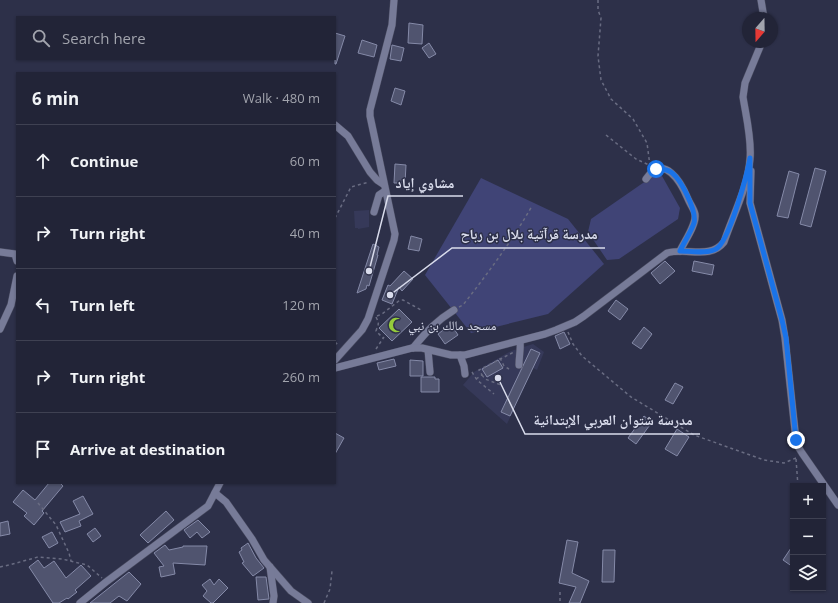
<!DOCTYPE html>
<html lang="en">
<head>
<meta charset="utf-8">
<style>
  body { margin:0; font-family:"Open Sans","Noto Naskh Arabic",sans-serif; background:#2a2c3f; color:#f1f3f6 }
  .controls { position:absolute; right:12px; bottom:12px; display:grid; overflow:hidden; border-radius:0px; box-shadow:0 1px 3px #0004 }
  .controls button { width:36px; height:36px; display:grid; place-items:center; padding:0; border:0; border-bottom:1px solid #3f4152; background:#222437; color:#f1f3f6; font:20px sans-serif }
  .compass { position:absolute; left:742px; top:12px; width:36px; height:36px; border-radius:50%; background:#222437; box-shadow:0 1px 3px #0004; rotate:200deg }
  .stop { position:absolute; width:12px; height:12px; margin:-9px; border:3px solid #1a73e8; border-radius:50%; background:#fff }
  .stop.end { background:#1a73e8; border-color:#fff; box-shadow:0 1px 4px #0008 }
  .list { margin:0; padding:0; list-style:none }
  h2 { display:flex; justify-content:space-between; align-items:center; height:52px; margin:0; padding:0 16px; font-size:17px }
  h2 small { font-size:13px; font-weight:400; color:#a2a4ad }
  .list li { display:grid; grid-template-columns:26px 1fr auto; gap:12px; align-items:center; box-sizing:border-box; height:72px; padding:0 16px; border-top:1px solid #3f4152 }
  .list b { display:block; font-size:15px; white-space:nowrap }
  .list em { font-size:13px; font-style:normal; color:#a2a4ad }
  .icon { flex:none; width:22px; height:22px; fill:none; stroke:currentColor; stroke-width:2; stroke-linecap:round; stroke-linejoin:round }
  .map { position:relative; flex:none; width:838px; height:603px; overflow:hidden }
  .search { position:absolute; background:#222437; box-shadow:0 1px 3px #0004; left:16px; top:16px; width:320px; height:44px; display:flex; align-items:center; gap:10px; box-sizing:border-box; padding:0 14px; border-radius:0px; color:#a2a4ad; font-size:15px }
  .panel { position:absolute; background:#222437; box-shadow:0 1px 3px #0004; left:16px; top:72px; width:320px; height:412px; border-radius:0px }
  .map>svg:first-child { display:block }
  .built { fill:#363959 }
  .green { fill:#404476 }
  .building { fill:#50546f; stroke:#858aa8 }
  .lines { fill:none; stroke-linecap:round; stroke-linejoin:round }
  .minor-casing { stroke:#494b60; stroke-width:8 }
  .path { stroke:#696c82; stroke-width:1.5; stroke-dasharray:3 3; stroke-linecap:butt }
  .minor { stroke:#777b98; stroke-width:7 }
  .route { stroke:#1a73e8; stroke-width:5 }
  .labels { text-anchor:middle; stroke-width:3; stroke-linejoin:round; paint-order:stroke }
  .poi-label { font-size:13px; fill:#d9dcec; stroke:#2d3049; text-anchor:start }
  .leader { fill:none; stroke:#d9dcec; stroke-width:1.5 }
  .callout-dot { fill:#d9dcec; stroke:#2d3049; stroke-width:1.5 }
  .callout-label { font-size:14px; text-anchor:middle; font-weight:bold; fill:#d9dcec; stroke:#2d3049; stroke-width:3; stroke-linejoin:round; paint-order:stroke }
</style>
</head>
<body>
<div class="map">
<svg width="838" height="603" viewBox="0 0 838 603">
  <rect width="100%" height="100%" fill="#2d3049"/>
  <!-- built -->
  <g class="built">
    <path d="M369 210V227L358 229V228H355L354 211Z"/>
    <path d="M533 344 544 352 537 370 533 368 507 424 463 385 474 372 511 351Z"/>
  </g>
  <!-- green -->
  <g class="green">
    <path d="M653 176H662L680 208 678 219 619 259 607 260 588 232 591 219Z"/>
    <path d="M481 178 568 219 604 264 548 314 471 333 425 275Z"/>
  </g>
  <!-- building -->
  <g class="building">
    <path d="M409 23 423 25 422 44 408 43Z"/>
    <path d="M335 33 345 36 336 64H335Z"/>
    <path d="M362 40 377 45 374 57 358 53Z"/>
    <path d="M429 43 436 54 429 58 422 48Z"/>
    <path d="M392 45 404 48 401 61 390 59Z"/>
    <path d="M395 88 405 91 401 105 391 101Z"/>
    <path d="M395 164 406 165 405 183H394Z"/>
    <path d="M815 168 826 171 811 227 800 224Z"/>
    <path d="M789 171 799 174 788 218 777 216Z"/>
    <path d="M411 236 422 239 419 251 408 249Z"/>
    <path d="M373 244 379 247 377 255H378L369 286 367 285 366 289 357 293Z"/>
    <path d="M665 261 675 271 660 284 651 273Z"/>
    <path d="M694 261 714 265 712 275 692 271Z"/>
    <path d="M404 271 413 279 402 291 399 287 392 304 382 300 388 285 390 286Z"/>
    <path d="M616 300 628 309 620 320 608 311Z"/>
    <path d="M399 309 412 322 392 341 379 328Z"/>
    <path d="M451 324 458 335 445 344 438 334Z"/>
    <path d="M644 327 652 334 641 349 632 343Z"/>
    <path d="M564 332 570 344 560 349 555 336Z"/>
    <path d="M531 349 540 353 510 416 501 412Z"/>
    <path d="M394 359 396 366 379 370 377 363Z"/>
    <path d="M410 360 423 361V376H410Z"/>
    <path d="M498 360 503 368 487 377 482 369Z"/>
    <path d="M421 377H435V379H439V392H421Z"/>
    <path d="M675 383 683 387 673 404 665 400Z"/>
    <path d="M644 416 652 422 636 444 628 438Z"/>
    <path d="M677 429 689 437 677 456 665 449Z"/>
    <path d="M335 433 344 438 335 454Z"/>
    <path d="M49 483H60L63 486 42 511 44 513 34 525 24 516 27 513 13 502 23 490 35 500Z"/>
    <path d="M83 496 93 514 79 521 81 526 65 532 60 522 80 514 73 501Z"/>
    <path d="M166 511 174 520 148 543 140 535Z"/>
    <path d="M198 520 210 532 202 538 197 532 190 538 184 530Z"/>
    <path d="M8 521 10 534 0 536V523Z"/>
    <path d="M95 528 101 536 93 542 87 534Z"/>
    <path d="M52 532 58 543 49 548 42 537Z"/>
    <path d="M567 540 578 542 572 573 589 581 580 603H569L576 587 559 583Z"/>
    <path d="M248 543 256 558 264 568 253 576 242 563 244 562 239 552 242 550 241 548Z"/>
    <path d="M165 545 169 550 183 547V546H207L205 565 173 563 175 574 161 577 159 567 164 566 154 553Z"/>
    <path d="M793 545V567L783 560Z"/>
    <path d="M603 550H615L614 582H602Z"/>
    <path d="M38 560 44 568 54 561 66 578 81 565 91 576 75 590 77 592 68 599 67 598 59 603H53L29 567Z"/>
    <path d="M129 572 141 584 127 601 119 596 110 603H90Z"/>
    <path d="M256 577H266L269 599 258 600Z"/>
    <path d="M210 579 214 585 219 579 228 588 213 603H211L203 596 207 591 202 585Z"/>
  </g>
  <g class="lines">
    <!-- minor casing -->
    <g class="minor-casing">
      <g id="minor">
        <path d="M761 0 764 18"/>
        <path d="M335 125 348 136 370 172 377 180 383 184"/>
        <path d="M751 171 750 203 782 320 785 338 796 440 797 445 802 453 838 505"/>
        <path d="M646 179C664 153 681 182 688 199 690 204 694 209 695 214 697 224 684 242 680 251"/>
        <path d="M374 212 379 195 385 191"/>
        <path d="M0 252 15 254 17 261"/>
        <path d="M0 329 11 305 17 276"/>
        <path d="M413 348C426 332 436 321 454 310"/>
        <path d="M428 350 430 372"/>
        <path d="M460 355 464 366 465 374"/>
        <path d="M335 360 362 330 368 319 394 240 395 234 370 116V110L392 25 394 0"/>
        <path d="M519 365C519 356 521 349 520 341"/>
        <path d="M335 368 412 348H422L451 355H465L545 334 556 330 575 322 584 316 667 253C687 247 710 260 724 242 733 215 748 187 750 159 752 140 746 116 743 97L745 83 762 42"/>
        <path d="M215 493 226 502 252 539 264 560 291 591 308 603"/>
        <path d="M270 567 274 596 273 603"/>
        <path d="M80 603 106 582 208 506 220 483"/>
      </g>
    </g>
    <!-- path -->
    <g class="path">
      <path d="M598 0V10L601 18 598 56 601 80 611 99 633 119 647 143 650 166"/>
      <path d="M606 135 636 159 649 165"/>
      <path d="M335 218 351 187 369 182"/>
      <path d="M459 307 463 305C488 273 512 241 532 206"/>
      <path d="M377 316 382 314 400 300H403L421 310"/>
      <path d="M376 317C380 325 378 324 376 331L383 338"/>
      <path d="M568 332 573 344 582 356 631 397 694 435 764 460 784 463 796 458"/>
      <path d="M335 342 338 345"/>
      <path d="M376 349 384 337"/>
      <path d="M500 358 504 366 509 369"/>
      <path d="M472 372 477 380 494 394"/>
      <path d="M482 375 485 379 501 385"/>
      <path d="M476 379 482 375 479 370 514 352"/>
      <path d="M796 459 798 486"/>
      <path d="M38 503 56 525 69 553 71 561"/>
      <path d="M0 567 9 565 38 557 62 559 87 565 102 578"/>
      <path d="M810 588 813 591"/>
      <path d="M560 592V603"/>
      <path d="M324 603 330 589 332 571"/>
    </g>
    <!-- minor -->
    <use href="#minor" class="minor"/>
  </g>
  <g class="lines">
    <!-- route -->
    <path class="route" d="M656 169C661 169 665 169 669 171 680 176 697 211 694 223 691 232 684 242 680 251 689 251 708 254 716 249 729 242 747 175 750 158V203L782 320 786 338 796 440"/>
  </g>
  <!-- icons -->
  <defs>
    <g id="mosque-bare" transform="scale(1.2)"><path d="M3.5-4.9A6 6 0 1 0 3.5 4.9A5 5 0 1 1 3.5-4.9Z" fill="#95cc3b" stroke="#2d3049" stroke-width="2.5" paint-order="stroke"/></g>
  </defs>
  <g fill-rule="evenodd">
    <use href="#mosque-bare" x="396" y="325"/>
  </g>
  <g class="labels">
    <!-- poi labels -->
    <g class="poi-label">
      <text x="408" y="330">مسجد مالك بن نبي</text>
    </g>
  </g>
  <!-- callouts -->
  <path class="leader" d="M369 271L388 196H463M390 295L452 248H605M498 378L525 434H700"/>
  <g class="callout-dot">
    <circle cx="369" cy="271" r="4"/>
    <circle cx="390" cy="295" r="4"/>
    <circle cx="498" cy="378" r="4"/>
  </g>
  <g class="callout-label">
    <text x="425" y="188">مشاوي إياد</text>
    <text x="529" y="239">مدرسة قرآتية بلال بن رباح</text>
    <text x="613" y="425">مدرسة شتوان العربي الإبتدائية</text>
  </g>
</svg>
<div class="controls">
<button>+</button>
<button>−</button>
<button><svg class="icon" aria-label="layers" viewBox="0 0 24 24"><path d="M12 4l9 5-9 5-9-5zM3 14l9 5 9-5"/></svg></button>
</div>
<svg class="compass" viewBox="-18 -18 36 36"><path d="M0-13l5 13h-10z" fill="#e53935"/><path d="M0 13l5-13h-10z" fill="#a2a4ad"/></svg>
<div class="stop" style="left:656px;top:169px"></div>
<div class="stop end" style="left:796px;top:440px"></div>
<div class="search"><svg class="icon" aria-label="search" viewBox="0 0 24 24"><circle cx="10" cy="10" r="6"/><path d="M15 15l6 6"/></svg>Search here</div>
<section class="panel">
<h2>6 min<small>Walk · 480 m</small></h2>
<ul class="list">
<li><svg class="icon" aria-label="ahead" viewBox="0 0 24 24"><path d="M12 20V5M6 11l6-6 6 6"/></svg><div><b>Continue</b></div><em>60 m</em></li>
<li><svg class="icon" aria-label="right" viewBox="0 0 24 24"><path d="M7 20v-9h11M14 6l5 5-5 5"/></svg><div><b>Turn right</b></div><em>40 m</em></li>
<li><svg class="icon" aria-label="left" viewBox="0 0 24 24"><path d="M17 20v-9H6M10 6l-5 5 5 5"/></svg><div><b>Turn left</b></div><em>120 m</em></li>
<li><svg class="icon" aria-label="right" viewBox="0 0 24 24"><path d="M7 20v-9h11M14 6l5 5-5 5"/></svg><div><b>Turn right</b></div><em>260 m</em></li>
<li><svg class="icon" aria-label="arrive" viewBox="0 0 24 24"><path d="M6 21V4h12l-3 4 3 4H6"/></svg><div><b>Arrive at destination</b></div></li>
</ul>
</section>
</div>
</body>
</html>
